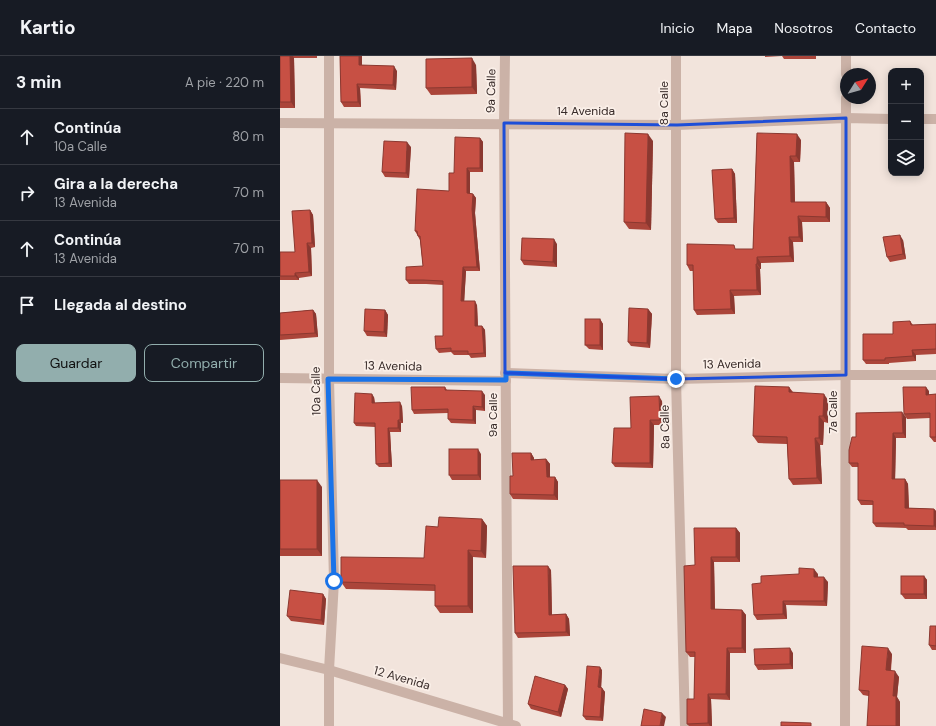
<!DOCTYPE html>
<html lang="es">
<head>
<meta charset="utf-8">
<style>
  body { margin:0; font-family:"DM Sans",sans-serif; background:#20242c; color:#f1f3f6 }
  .controls { position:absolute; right:12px; top:12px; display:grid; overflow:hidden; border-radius:8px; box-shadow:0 2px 10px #0003 }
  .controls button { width:36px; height:36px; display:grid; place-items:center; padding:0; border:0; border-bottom:1px solid #363941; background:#171b24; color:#f1f3f6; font:20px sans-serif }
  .compass { position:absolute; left:560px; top:12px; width:36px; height:36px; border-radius:50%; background:#171b24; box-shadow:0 2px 10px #0003; rotate:53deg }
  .stop { position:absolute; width:12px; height:12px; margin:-9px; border:3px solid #1a73e8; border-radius:50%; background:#fff }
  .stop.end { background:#1a73e8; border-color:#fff; box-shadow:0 1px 4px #0008 }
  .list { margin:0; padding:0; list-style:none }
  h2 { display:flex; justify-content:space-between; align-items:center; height:52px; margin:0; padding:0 16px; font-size:17px }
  h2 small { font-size:13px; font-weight:400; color:#9ea1a6 }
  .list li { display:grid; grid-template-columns:26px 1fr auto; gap:12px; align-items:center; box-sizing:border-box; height:56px; padding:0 16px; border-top:1px solid #363941 }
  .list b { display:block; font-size:15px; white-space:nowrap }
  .list p { margin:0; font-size:13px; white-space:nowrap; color:#9ea1a6 }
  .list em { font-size:13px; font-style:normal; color:#9ea1a6 }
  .actions { display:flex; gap:8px; padding:12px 16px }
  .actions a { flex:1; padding:9px 0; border:1px solid #92aead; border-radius:8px; text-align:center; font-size:14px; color:#92aead }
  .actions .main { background:#92aead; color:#111 }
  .icon { flex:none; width:22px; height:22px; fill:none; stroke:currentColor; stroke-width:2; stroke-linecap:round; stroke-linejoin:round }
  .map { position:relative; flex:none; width:656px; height:670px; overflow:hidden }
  header { display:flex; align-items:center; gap:24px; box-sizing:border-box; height:56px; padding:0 20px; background:#171b24; border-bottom:1px solid #363941 }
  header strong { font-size:19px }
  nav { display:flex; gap:22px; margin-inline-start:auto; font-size:14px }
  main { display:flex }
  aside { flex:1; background:#171b24 }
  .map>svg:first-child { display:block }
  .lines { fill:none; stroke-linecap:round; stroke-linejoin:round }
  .minor { stroke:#cbb2a7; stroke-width:10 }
  .wall { fill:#ab453a }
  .shaded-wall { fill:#8b3830 }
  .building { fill:#c75044; stroke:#8b3830 }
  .route { stroke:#1a73e8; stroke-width:5 }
  .marked { fill:none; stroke:#1d4ed8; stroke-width:3; stroke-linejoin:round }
  .labels { text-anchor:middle; stroke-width:3.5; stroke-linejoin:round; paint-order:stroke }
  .street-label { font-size:12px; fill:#372a28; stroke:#faefe8 }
</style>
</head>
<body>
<header>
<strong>Kartio</strong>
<nav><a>Inicio</a><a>Mapa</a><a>Nosotros</a><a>Contacto</a></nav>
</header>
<main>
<aside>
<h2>3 min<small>A pie · 220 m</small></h2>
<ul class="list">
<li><svg class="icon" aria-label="ahead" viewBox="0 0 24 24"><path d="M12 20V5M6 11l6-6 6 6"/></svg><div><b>Continúa</b><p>10a Calle</p></div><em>80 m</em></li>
<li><svg class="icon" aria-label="right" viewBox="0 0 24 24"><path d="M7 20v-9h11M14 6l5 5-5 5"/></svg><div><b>Gira a la derecha</b><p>13 Avenida</p></div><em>70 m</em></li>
<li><svg class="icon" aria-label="ahead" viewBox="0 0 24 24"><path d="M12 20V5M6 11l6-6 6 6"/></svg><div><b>Continúa</b><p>13 Avenida</p></div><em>70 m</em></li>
<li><svg class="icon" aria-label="arrive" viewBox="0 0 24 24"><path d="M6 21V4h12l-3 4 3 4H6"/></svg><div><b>Llegada al destino</b></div></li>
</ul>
<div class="actions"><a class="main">Guardar</a><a>Compartir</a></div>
</aside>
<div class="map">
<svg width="656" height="670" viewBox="0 0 656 670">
  <rect width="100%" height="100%" fill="#f2e4dc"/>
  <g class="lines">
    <!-- minor -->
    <g class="minor">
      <path d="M225 0 224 67 228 670"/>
      <path d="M396 0V323L405 670"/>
      <path d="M566 18V0"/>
      <path d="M641 63H656"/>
      <path d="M0 67 397 69 566 62 611 63"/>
      <path d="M225 317 396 323 566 319H656"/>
      <path d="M0 322 226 325"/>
      <path d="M0 602 49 614 236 670"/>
      <path d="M49 670V614L54 525 49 323V0"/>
      <path d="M565 670 566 42"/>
    </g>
  </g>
  <!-- wall -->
  <g class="wall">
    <path d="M0 0H37V2H14L15 52H0Z"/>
    <path d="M60 0H82V9L117 15 116 34 80 32 81 51H64L61 46Z"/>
    <path d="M485 0H536V3H504L502 0 485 1Z"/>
    <path d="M196 9 197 38 151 39 146 32Z"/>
    <path d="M477 77 521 84 520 106H514L515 146H546L550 152V166H522L523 186H513L514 206 481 207V213H480L481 239 454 240 455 258 417 259 414 254 413 215H410L407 209 457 193H473Z"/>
    <path d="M200 82 203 86V116H190V137L193 138 196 142 195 157 200 215H186L184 245 197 249 198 270H202L205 274 206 301 191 302 189 299H174L171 296 159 297 156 293 163 280V229L146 228H129L126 224 143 210 140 184 135 175 169 135 174 117Z"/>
    <path d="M373 85 371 174 349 173 344 166Z"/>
    <path d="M131 91 129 122 105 121 102 116Z"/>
    <path d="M452 113 455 118 457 167H438L435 163Z"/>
    <path d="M30 154 33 159 35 191 31 192 32 220 19 222V224H0V196H15Z"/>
    <path d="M623 184 626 203 610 206 607 201Z"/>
    <path d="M277 188V211L244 209 241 204Z"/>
    <path d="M368 253 372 258 370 292 351 290 348 286Z"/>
    <path d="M33 254 36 258 38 281 0 284V257Z"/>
    <path d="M105 254 108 259 107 281 87 280 84 275Z"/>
    <path d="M320 263 323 268V294L309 293 305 289Z"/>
    <path d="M630 265 633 269 656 268V298L636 299V305L609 307V308H586L583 304 613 278Z"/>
    <path d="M165 331 167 334 205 339V355L196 354V368L171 367 168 363V357L134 358 132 354Z"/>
    <path d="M509 331 513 336 548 344V367L544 366 543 389H540L542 428 513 429 509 423 507 388 478 387 473 380Z"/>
    <path d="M649 335V339L656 338V386H654L650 381V362L627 363 624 358Z"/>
    <path d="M94 341 95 347 122 350 123 367H121V376H110L112 411H99L96 408 95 371 76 370 74 367Z"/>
    <path d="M382 345 383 369H374L373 412 335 411 332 407 351 372Z"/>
    <path d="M626 361V382H616L615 423H625L628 428 629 452 654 453 656 455V474H628L626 472 596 471 593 467V449H581L578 444V411H572L569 407 576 381Z"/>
    <path d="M251 397 254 402V404L266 403 270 408V421H275L278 426V444L233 443 230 438 233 420Z"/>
    <path d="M201 398V424H172L169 419Z"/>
    <path d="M0 424 42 431V500H0Z"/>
    <path d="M202 463 207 470 206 502 193 501V557H160L155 550V535L66 533 61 526 144 502 158 471Z"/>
    <path d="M456 472 460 477V506H434L435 553 462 554 466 559V597H450V644L431 643 432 670H409L407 668 414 643 415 601H410L406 596 415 509Z"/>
    <path d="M271 514 272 559 286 558 289 563 290 580 238 582 235 577Z"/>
    <path d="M538 518V521L548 526 547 550 506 549 507 563 477 564 474 559 481 527Z"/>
    <path d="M644 520 647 524V543H625L621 538Z"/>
    <path d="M43 538 46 543 44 569 11 565 7 560Z"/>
    <path d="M656 570V594H652L649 589Z"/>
    <path d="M513 597V613L478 614 475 609Z"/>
    <path d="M612 598 611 615 619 621 617 641 620 646 583 639 579 634Z"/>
    <path d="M322 614 321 631 322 632 325 636 323 665 306 664 303 660Z"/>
    <path d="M285 629 288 633 281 661 251 653 248 648Z"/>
  </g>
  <!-- shaded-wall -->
  <g class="shaded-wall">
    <path d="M10 0H13L14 2 15 52 11 46Z"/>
    <path d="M79 0H82V14L79 9Z"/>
    <path d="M192 2 196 9 197 38 192 31Z"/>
    <path d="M114 10 117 15 116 34 113 29Z"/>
    <path d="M77 28 80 32 81 51 78 46Z"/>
    <path d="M368 78 373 85 371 174 366 167Z"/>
    <path d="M517 78 521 84 520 106 516 100Z"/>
    <path d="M200 82 203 86V116L200 112Z"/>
    <path d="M127 86 131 91 129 122 126 117Z"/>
    <path d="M510 100 514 106 515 151 511 146Z"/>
    <path d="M187 112 190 116V141L187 137Z"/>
    <path d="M452 113 455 118 457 167 454 162Z"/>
    <path d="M193 138 196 142 195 157 200 215 197 211 192 153Z"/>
    <path d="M546 146 550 152V166L546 161Z"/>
    <path d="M30 154 33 159 35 191 32 187Z"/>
    <path d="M518 160 522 166 523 186 519 181Z"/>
    <path d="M620 179 623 184 626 203 623 198Z"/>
    <path d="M509 181 513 186 514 206 510 200Z"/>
    <path d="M274 183 277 188V211L273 206Z"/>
    <path d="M27 187 31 192 32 220 29 216Z"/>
    <path d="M477 201 481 207V213L477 208Z"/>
    <path d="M476 208 480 213 481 239 477 234Z"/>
    <path d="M183 211 186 215 184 249 181 245Z"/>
    <path d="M15 217 19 222V224L15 220Z"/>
    <path d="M450 234 454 240 455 258 451 253Z"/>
    <path d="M195 245 197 249 198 274 195 270Z"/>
    <path d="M368 253 372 258 370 292 367 287Z"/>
    <path d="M33 254 36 258 38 281 35 277Z"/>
    <path d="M105 254 108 259 107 281 104 276Z"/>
    <path d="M320 263 323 268V294L320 289Z"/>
    <path d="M202 270 205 274 206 301 204 297Z"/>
    <path d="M632 294 636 299V305L633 300Z"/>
    <path d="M509 331 513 338 509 336Z"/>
    <path d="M646 331 649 335V344L646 339Z"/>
    <path d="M202 335 205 339V355L202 351Z"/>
    <path d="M92 338 94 341 95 350 92 347Z"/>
    <path d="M544 338 548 344V367L543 360Z"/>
    <path d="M379 340 382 345 383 369 380 364Z"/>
    <path d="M120 346 122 350 123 367 120 364Z"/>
    <path d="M193 350 196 354V368L193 364Z"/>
    <path d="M622 356 626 361V382L623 377Z"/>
    <path d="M539 360 544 366 543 389 539 382Z"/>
    <path d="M118 364 121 367V376L118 372Z"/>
    <path d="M370 364 374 369 373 412 370 407Z"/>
    <path d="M108 372 110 376 112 411 109 407Z"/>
    <path d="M613 377 616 382 615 428 612 423Z"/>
    <path d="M535 382 540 389 542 428 537 422Z"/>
    <path d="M198 393 201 398V424L198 419Z"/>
    <path d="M251 397 254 402V409L251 404Z"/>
    <path d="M266 403 270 408V426L267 421Z"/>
    <path d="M275 421 278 426V444L274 439Z"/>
    <path d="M625 423 628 428 629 457 625 452Z"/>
    <path d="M37 424 42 431V500L37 493Z"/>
    <path d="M654 453 656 455V472L654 470Z"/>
    <path d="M202 463 207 470 206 502 201 495Z"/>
    <path d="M456 472 460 477V506L456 501Z"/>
    <path d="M188 494 193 501V557L188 550Z"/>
    <path d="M431 501 434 506 435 559 431 553Z"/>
    <path d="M268 510 271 514 272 563 269 559Z"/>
    <path d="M534 513 538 518 537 526 534 521Z"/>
    <path d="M644 520 647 524V543L644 538Z"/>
    <path d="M544 521 548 526 547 550 544 545Z"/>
    <path d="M43 538 46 543 44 569 41 564Z"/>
    <path d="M503 545 506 549 507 563 503 558Z"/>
    <path d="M462 554 466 559V597L462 592Z"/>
    <path d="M286 558 289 563 290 580 286 576Z"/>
    <path d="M447 592 450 597V644L446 638Z"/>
    <path d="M510 592 513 597V613L510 608Z"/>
    <path d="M608 592 612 598 610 620 606 614Z"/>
    <path d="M320 611 322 614 321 635 318 631Z"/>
    <path d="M615 615 619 621 617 641 620 646V670H616L613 640Z"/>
    <path d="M285 629 288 633 281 661 278 656Z"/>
    <path d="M322 632 325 636 323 665 320 661Z"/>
    <path d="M428 638 431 643 432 670H430L428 667Z"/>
    <path d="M382 657 386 661 384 670H380Z"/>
  </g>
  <!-- building -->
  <g class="building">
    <path d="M0 0H10L11 46H0Z"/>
    <path d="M60 0H79V9L114 10 113 29 77 28 78 46H61Z"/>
    <path d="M192 2V31L146 32V3Z"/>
    <path d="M345 77 368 78 366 167 344 166Z"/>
    <path d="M477 77 517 78 516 100H510L511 146H546V161L518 160 519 181H509L510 200 477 201V208H476L477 234H450L451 253 414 254 413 209H407V188L454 189 455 193H473Z"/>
    <path d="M175 81 200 82V112H187V137L193 138 192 153 197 211H183L181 245H195V270H202L204 297 188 298V295H171V292L156 293 155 280H163V225L143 224H126V211L143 210 140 180H138L137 175H135L137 133 169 135V117H174Z"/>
    <path d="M104 85 127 86 126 117 102 116Z"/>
    <path d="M452 113 454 162 435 163 432 114Z"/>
    <path d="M30 154 32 187H27L29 216 15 217V220H0V196H15L12 155Z"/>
    <path d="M620 179 623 198 607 201 603 181Z"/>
    <path d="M242 182 274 183 273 206 241 204Z"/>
    <path d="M349 252 368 253 367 287 348 286Z"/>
    <path d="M85 253 105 254 104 276 84 275Z"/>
    <path d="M33 254 35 277 0 279V257Z"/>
    <rect x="305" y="263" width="15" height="26"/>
    <path d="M630 265 631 269 656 268V293L632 294 633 300 605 302V304H583V278H613V266Z"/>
    <path d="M475 330 509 331V336L544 338 543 360H539V382H535L537 422 509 423 507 381 473 380Z"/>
    <path d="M131 331H165V334L202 335V351L193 350V364L168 363V353L132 354Z"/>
    <path d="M623 331H646V339L656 338V381H650V357L624 358Z"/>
    <path d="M75 337 92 338V347L120 346V364H118V372H108L109 407 96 408 95 367H74Z"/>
    <path d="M379 340 380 364H370V407H332L334 372H351L350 341Z"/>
    <path d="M622 356 623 377H613L612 423H625V452L654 453V470L624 469V467H593V445L578 444V407H569V394L572 381H576V357Z"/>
    <rect x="169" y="393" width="29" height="26"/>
    <path d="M232 397H251V404L266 403 267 421H275L274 439 230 438V420H233Z"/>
    <rect x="0" y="424" width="37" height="69"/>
    <path d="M159 461 202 463 201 495 188 494V550H155V529L61 526V501L144 502 146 470 158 471Z"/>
    <path d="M414 472H456V501H431V553L462 554V592H447L446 638H428V667L407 668V643H414L415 596H406L404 510 415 509Z"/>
    <path d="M233 510H268L269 559 286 558V576L235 577Z"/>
    <path d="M519 512 534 513V521H544V545H503V558L474 559 472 528 481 527V520L519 518Z"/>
    <rect x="621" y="520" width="23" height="18"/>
    <path d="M10 534 43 538 41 564 7 560Z"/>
    <path d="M650 570H656V590L649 589Z"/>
    <path d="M582 590 608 592 606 614 615 615 613 640H616V670H587L589 635 579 634Z"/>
    <path d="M510 592V608L475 609 474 593Z"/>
    <path d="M307 610 320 611 318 631 322 632 320 661 303 660Z"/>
    <path d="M255 620 285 629 278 656 248 648Z"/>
    <path d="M364 653 382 657 380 670H361Z"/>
    <path d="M501 666 531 667V670H501Z"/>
  </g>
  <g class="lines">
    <!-- route -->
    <path class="route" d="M54 525 48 323 226 324V317L396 323"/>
  </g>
  <!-- marked area -->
  <path class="marked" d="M566 62V319L396 323 225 317 224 67 397 69Z"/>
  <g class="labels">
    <!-- street labels -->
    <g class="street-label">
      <text transform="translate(211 35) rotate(-89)" y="4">9a Calle</text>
      <text transform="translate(384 47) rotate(-90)" y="4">8a Calle</text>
      <text x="306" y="59">14 Avenida</text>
      <text transform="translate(452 308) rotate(-1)" y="4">13 Avenida</text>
      <text transform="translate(113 310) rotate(1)" y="4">13 Avenida</text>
      <text transform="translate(36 335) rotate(-91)" y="4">10a Calle</text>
      <text transform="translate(553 356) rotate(-90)" y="4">7a Calle</text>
      <text transform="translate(213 359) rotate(-90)" y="4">9a Calle</text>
      <text transform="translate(385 371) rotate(-91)" y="4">8a Calle</text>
      <text transform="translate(122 622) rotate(16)" y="4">12 Avenida</text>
    </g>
  </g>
</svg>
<div class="controls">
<button>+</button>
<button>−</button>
<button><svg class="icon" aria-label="layers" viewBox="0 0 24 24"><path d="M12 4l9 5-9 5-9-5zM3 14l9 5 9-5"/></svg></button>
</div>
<svg class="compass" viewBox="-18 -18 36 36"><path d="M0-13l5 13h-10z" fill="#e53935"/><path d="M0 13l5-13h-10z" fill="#9ea1a6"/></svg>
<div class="stop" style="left:54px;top:525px"></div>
<div class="stop end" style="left:396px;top:323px"></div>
</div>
</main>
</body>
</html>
